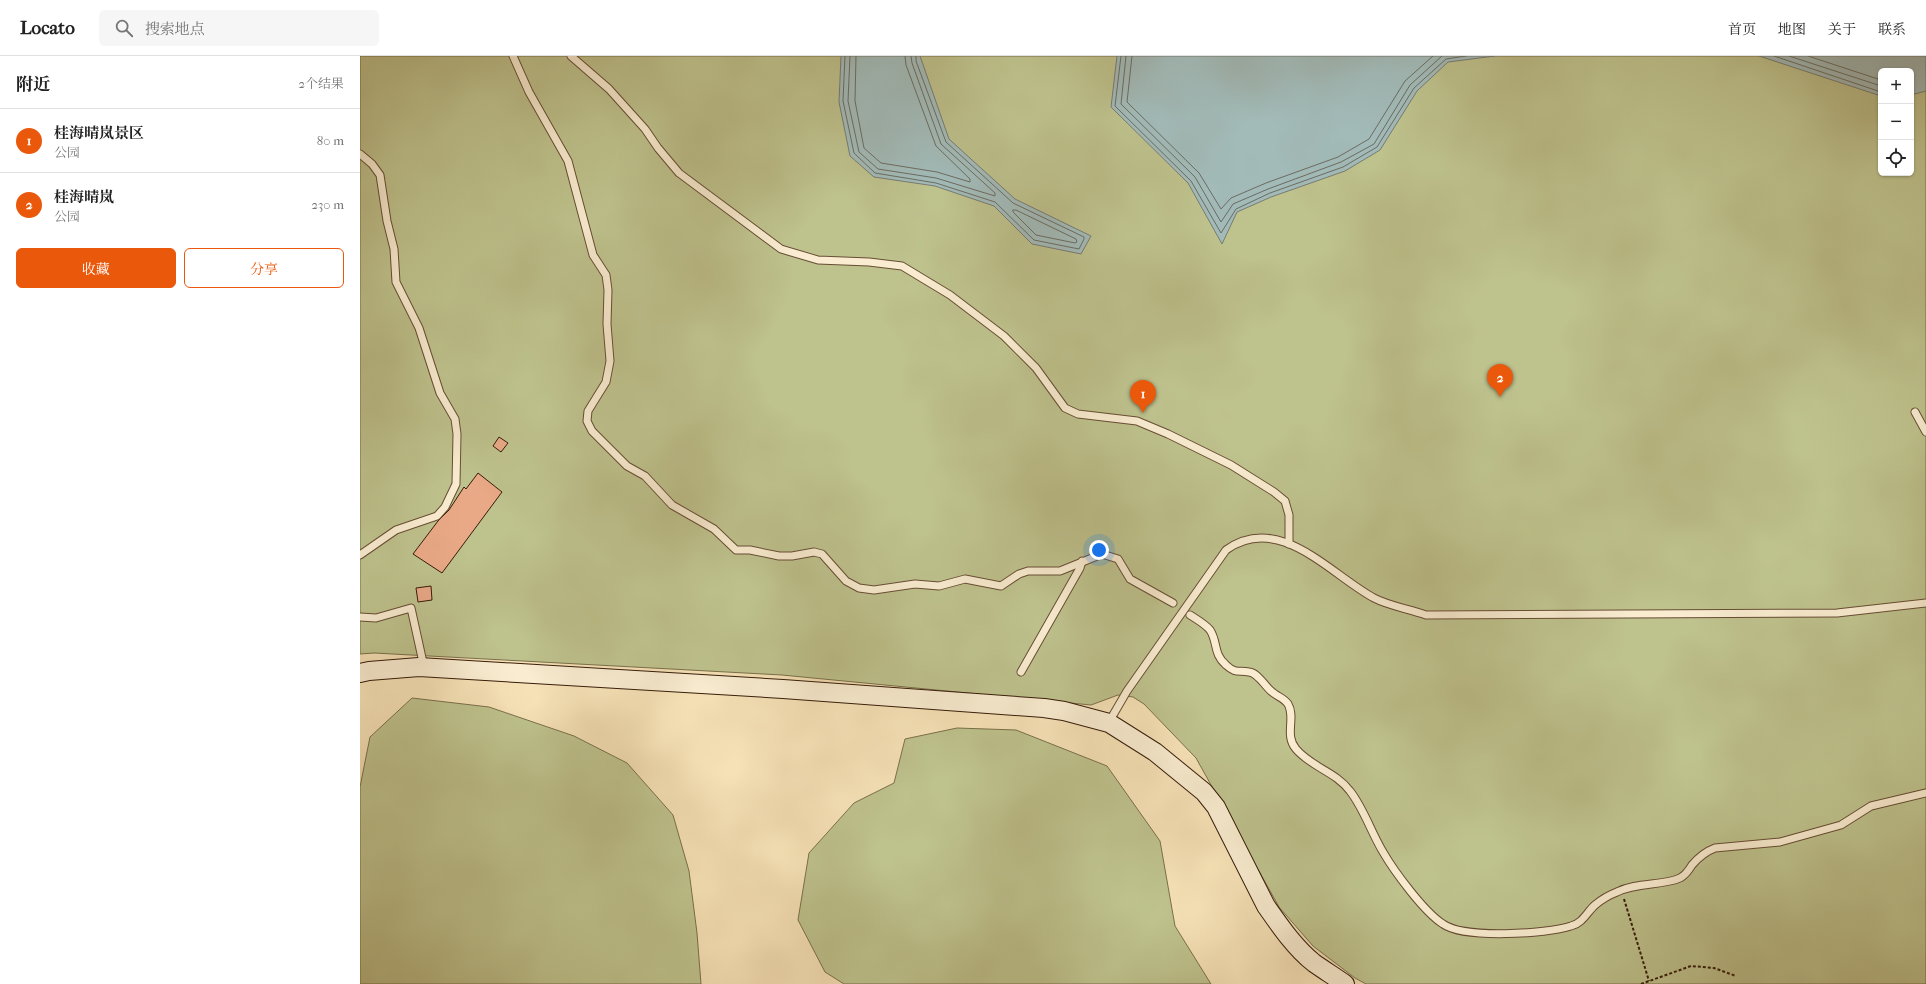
<!DOCTYPE html>
<html lang="zh">
<head>
<meta charset="utf-8">
<style>
  body { margin:0; font-family:"IM FELL French Canon","Noto Serif SC",serif; background:#f6f6f6; color:#222 }
  .controls { position:absolute; right:12px; top:12px; display:grid; overflow:hidden; border-radius:6px; box-shadow:0 1px 3px #0004 }
  .controls button { width:36px; height:36px; display:grid; place-items:center; padding:0; border:0; border-bottom:1px solid #e0e0e0; background:#fff; color:#222; font:20px sans-serif }
  .you { position:absolute; left:739px; top:494px; width:14px; height:14px; margin:-10px; border:3px solid #fff; border-radius:50%; background:#1a73e8; box-shadow:0 0 0 6px #1a73e833 }
  .badge { display:grid; place-items:center; width:26px; height:26px; border-radius:50%; background:#ea580c; color:#fff; font-size:13px; font-weight:700 }
  .pin { position:absolute; translate:-50% -33px; filter:drop-shadow(0 1px 2px #0008) }
  .pin::after { content:''; position:absolute; top:21px; width:14px; height:12px; background:inherit; clip-path:polygon(0 0,100% 0,50% 100%) }
  .list { margin:0; padding:0; list-style:none }
  h2 { display:flex; justify-content:space-between; align-items:center; height:52px; margin:0; padding:0 16px; font-size:17px }
  h2 small { font-size:13px; font-weight:400; color:#767676 }
  .list li { display:grid; grid-template-columns:26px 1fr auto; gap:12px; align-items:center; box-sizing:border-box; height:64px; padding:0 16px; border-top:1px solid #e0e0e0 }
  .list b { display:block; font-size:15px; white-space:nowrap }
  .list p { margin:0; font-size:13px; white-space:nowrap; color:#767676 }
  .list em { font-size:13px; font-style:normal; color:#767676 }
  .actions { display:flex; gap:8px; padding:12px 16px }
  .actions a { flex:1; padding:9px 0; border:1px solid #ea580c; border-radius:6px; text-align:center; font-size:14px; color:#ea580c }
  .actions .main { background:#ea580c; color:#fff }
  .icon { flex:none; width:22px; height:22px; fill:none; stroke:currentColor; stroke-width:2; stroke-linecap:round; stroke-linejoin:round }
  .map { position:relative; flex:none; width:1566px; height:928px; overflow:hidden }
  header { display:flex; align-items:center; gap:24px; box-sizing:border-box; height:56px; padding:0 20px; background:#fff; border-bottom:1px solid #e0e0e0 }
  header strong { font-size:19px }
  nav { display:flex; gap:22px; margin-inline-start:auto; font-size:14px }
  .search { width:280px; height:36px; background:#f6f6f6; display:flex; align-items:center; gap:10px; box-sizing:border-box; padding:0 14px; border-radius:6px; color:#767676; font-size:15px }
  main { display:flex }
  aside { flex:1; background:#fff }
  .map>svg:first-child { display:block }
  .green { fill:#bec28d; stroke:#7a6f4b; fill-rule:evenodd }
  .water { fill:#a2bbb9; stroke:#777b73 }
  .lines { fill:none; stroke-linecap:round; stroke-linejoin:round }
  .shore { stroke:#6c6c61; stroke-width:1 }
  .building { fill:#e9a987; stroke:#371c09 }
  .lane-casing { stroke:#674d34; stroke-width:9 }
  .secondary-casing { stroke:#371c09; stroke-width:20 }
  .path { stroke:#371c09; stroke-width:2; stroke-dasharray:3 2; stroke-linecap:butt }
  .lane { stroke:#f9ecd0; stroke-width:7 }
  .secondary { stroke:#f9ecd0; stroke-width:18 }
</style>
</head>
<body>
<header>
<strong>Locato</strong>
<div class="search"><svg class="icon" aria-label="search" viewBox="0 0 24 24"><circle cx="10" cy="10" r="6"/><path d="M15 15l6 6"/></svg>搜索地点</div>
<nav><a>首页</a><a>地图</a><a>关于</a><a>联系</a></nav>
</header>
<main>
<aside>
<h2>附近<small>2个结果</small></h2>
<ul class="list">
<li><span class="badge">1</span><div><b>桂海晴岚景区</b><p>公园</p></div><em>80 m</em></li>
<li><span class="badge">2</span><div><b>桂海晴岚</b><p>公园</p></div><em>230 m</em></li>
</ul>
<div class="actions"><a class="main">收藏</a><a>分享</a></div>
</aside>
<div class="map">
<svg width="1566" height="928" viewBox="0 0 1566 928">
  <rect width="100%" height="100%" fill="#f6e1b6"/>
  <filter id="stains"><feTurbulence type="fractalNoise" baseFrequency=".005" numOctaves="4"/><feColorMatrix values="0 0 0 0 .2 0 0 0 0 .09 0 0 0 0 .02 0 0 0 .5 -.17"/></filter>
  <radialGradient id="worn" r=".72"><stop offset=".6" stop-color="#630" stop-opacity="0"/><stop offset="1" stop-color="#630" stop-opacity=".3"/></radialGradient>
  <!-- green -->
  <g class="green">
    <path d="M0 0H1566V928H1006L995 922 953 890 919 851 836 702 784 648 773 641 758 639 731 649 422 619 14 597 0 598ZM1521 15H1551V117H1521Z"/>
    <path d="M52 642 129 651 214 680 267 707 313 759 329 815 337 877 341 928H0V731L10 681Z"/>
    <path d="M597 672 656 674 747 710 800 785 815 870 851 928H484L465 916 438 864 449 797 494 747 534 727 545 683Z"/>
  </g>
  <!-- water -->
  <g class="water">
    <path d="M481 0H560L589 83 655 143 731 180 721 198 672 188 634 150 575 130 514 121 490 100 479 46Z"/>
    <path d="M757 0H1135L1088 6 1057 35 1020 94 985 115 911 141 877 156 862 188 828 127 751 51Z"/>
    <path d="M1399 0H1566V35L1551 39V15H1521V40Z"/>
  </g>
  <g class="lines">
    <!-- shore -->
    <g class="shore">
      <path d="M485 0 483 45 494 97 515 117 576 127 635 146 674 184 719 193 724 183V181L653 147 586 86 556 5V0"/>
      <path d="M490 0 488 45 499 96 518 113 576 122 635 140V137L581 88 552 7 551 0"/>
      <path d="M496 0 495 45 504 92 521 107 577 116 610 126V123L576 90 546 9 545 0"/>
      <path d="M761 0 755 50 831 125 861 177 876 153 910 137 983 111 1017 91 1054 32 1086 3 1106 0"/>
      <path d="M766 0 761 48 835 121 861 166 873 148 908 133 981 106 1014 88 1050 29 1082 0"/>
      <path d="M772 0 767 46 839 117 861 153 871 142 906 127 978 101 1009 83 1045 25 1073 0"/>
      <path d="M1414 0 1521 36"/>
      <path d="M1429 0 1521 30"/>
      <path d="M1448 0 1521 24"/>
      <path d="M653 154H656L716 183 717 186 715 187 676 179 654 157Z"/>
    </g>
  </g>
  <!-- building -->
  <g class="building">
    <path d="M139 381 148 387 141 396 133 390Z"/>
    <path d="M118 417 142 436 82 517 53 498 78 465 89 454 104 431 106 433Z"/>
    <path d="M71 530 72 544 58 546 56 532Z"/>
  </g>
  <g class="lines">
    <!-- lane casing -->
    <g class="lane-casing">
      <g id="lane">
        <path d="M153 0 169 36 208 105 233 199 246 219 248 234 247 268 250 305 246 326 228 355 227 365 232 375 267 410 285 420 312 449 354 473 376 494H390L419 500H432L454 496 462 498 486 525 499 532 514 534 555 528 579 530 605 523 641 530 659 518 668 515H700L742 498 758 503 770 523 813 547"/>
        <path d="M211 0 249 33 285 73 298 92 319 117 421 193 458 204 509 206 542 210 590 239 644 280 676 312 705 352 718 358 777 365 808 378 871 409 914 436 925 445 929 459V488"/>
        <path d="M0 98 12 108 20 119 27 165 34 193 36 226 59 272 80 337 95 363 97 378 96 428 85 451 77 460 36 474 0 499"/>
        <path d="M1555 356 1566 376"/>
        <path d="M830 559C836 563 845 568 850 574 858 586 853 598 866 609 876 618 878 614 889 616 898 617 904 629 911 635 916 640 924 642 928 648 936 662 924 679 936 693 951 711 976 716 990 735 1004 753 1011 776 1023 796 1034 815 1064 856 1083 868 1104 883 1186 878 1211 870 1223 867 1227 856 1235 849 1241 844 1249 839 1257 836 1277 826 1302 830 1320 822 1326 819 1329 814 1332 809 1338 802 1347 795 1355 792L1420 786 1481 769 1511 750 1566 737"/>
        <path d="M0 561 16 562 51 552 64 611"/>
        <path d="M661 616 720 512 722 505"/>
        <path d="M749 666 767 635 866 494C919 456 970 518 1014 542 1029 550 1050 553 1066 559L1477 557 1566 547"/>
      </g>
    </g>
    <!-- secondary casing -->
    <g class="secondary-casing">
      <path id="secondary" d="M0 617 9 615 59 611 423 633 684 652 704 655 749 667 795 696 844 736 856 751 906 850C920 870 935 892 954 907 964 914 975 921 985 928"/>
    </g>
    <!-- path -->
    <g class="path">
      <path d="M1264 843 1289 925"/>
      <path d="M1281 928 1331 910 1354 912 1376 920"/>
    </g>
    <!-- lane -->
    <use href="#lane" class="lane"/>
    <!-- secondary -->
    <use href="#secondary" class="secondary"/>
  </g>
  <rect width="100%" height="100%" filter="url(#stains)"/>
  <rect width="100%" height="100%" fill="url(#worn)"/>
</svg>
<div class="controls">
<button>+</button>
<button>−</button>
<button><svg class="icon" aria-label="locate" viewBox="0 0 24 24"><circle cx="12" cy="12" r="6"/><path d="M12 2v4M12 18v4M2 12h4M18 12h4"/></svg></button>
</div>
<div class="you"></div>
<div class="pin badge" style="left:783px;top:357px">1</div>
<div class="pin badge" style="left:1140px;top:341px">2</div>
</div>
</main>
</body>
</html>
